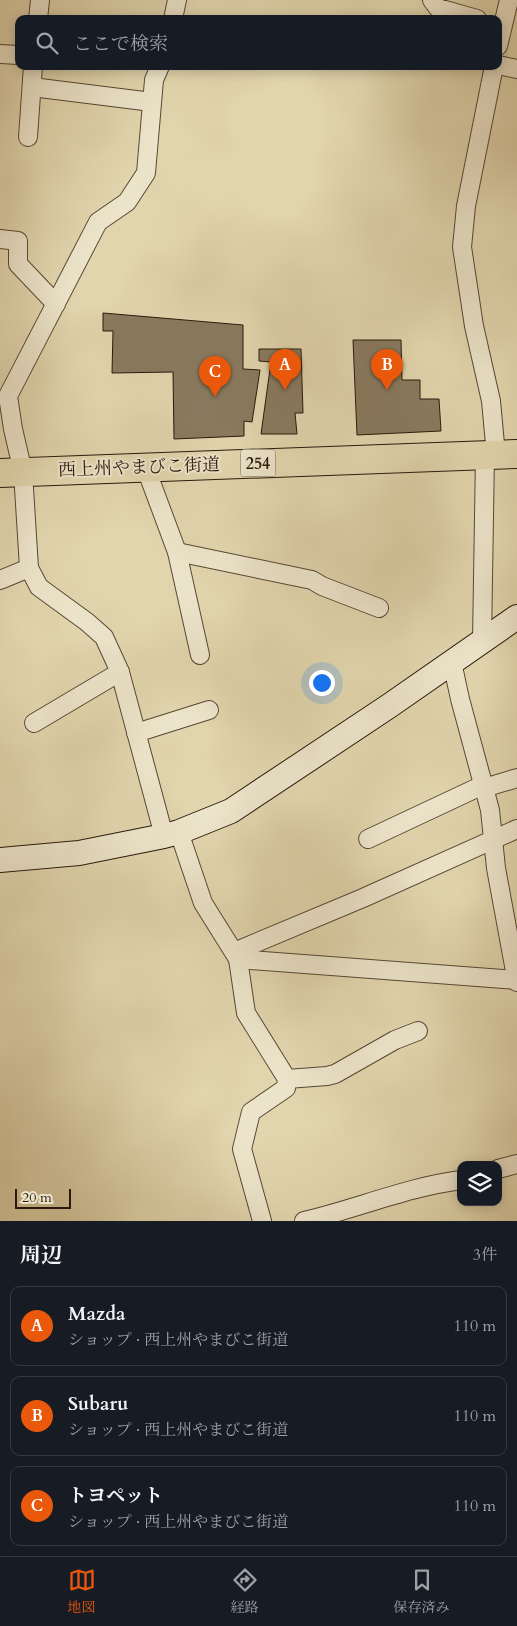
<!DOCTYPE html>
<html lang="ja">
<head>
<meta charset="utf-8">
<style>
  body { margin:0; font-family:Cardo,"Noto Serif JP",serif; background:#242831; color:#f1f3f6 }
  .controls { position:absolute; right:15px; bottom:15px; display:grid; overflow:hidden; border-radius:10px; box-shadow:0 2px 12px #0003 }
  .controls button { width:45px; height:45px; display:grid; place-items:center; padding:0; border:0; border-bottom:1px solid #363941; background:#171b24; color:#f1f3f6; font:25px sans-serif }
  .scale { position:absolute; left:15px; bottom:12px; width:56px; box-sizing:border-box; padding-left:5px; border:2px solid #29180b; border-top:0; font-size:14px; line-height:18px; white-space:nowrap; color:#29180b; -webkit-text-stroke:4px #ece4ca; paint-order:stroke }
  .you { position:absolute; left:321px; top:682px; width:18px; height:18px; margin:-12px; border:4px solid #fff; border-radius:50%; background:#1a73e8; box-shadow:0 0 0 8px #1a73e833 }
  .badge { display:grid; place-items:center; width:32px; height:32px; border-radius:50%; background:#ea580c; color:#fff; font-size:16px; font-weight:700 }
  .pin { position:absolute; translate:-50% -41px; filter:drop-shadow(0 1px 2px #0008) }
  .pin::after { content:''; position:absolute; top:26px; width:18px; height:15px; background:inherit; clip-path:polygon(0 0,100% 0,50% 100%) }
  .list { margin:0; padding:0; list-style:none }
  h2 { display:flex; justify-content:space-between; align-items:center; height:65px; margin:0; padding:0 20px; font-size:21px }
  h2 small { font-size:16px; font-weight:400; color:#9ea1a6 }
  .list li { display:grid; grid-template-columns:32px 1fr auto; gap:15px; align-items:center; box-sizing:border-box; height:80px; margin:0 10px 10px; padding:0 10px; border:1px solid #363941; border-radius:10px }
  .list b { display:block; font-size:19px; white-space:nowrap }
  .list p { margin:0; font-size:16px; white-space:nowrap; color:#9ea1a6 }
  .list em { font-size:16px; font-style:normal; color:#9ea1a6 }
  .icon { flex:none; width:28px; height:28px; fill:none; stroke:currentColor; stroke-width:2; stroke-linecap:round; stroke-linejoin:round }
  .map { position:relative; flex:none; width:517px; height:1221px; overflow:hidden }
  .search { position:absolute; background:#171b24; box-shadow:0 2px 12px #0003; left:15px; right:15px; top:15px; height:55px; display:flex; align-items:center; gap:12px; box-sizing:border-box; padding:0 18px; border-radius:10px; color:#9ea1a6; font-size:19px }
  .sheet { height:335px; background:#171b24 }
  nav { display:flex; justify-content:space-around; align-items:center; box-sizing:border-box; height:70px; border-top:1px solid #363941; background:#171b24; font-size:14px; color:#9ea1a6 }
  nav a { display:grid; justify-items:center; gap:2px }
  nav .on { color:#ea580c }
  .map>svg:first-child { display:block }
  .building { fill:#897a5f; stroke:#29180b }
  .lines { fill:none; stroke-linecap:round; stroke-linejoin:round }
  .street-casing { stroke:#574734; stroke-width:20 }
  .secondary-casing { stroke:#29180b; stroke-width:26 }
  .highway-casing { stroke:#29180b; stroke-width:30 }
  .street { stroke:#ece4ca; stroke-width:18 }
  .secondary { stroke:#ece4ca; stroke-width:24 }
  .highway { stroke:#e1d5ad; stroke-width:28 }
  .labels { text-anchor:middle; stroke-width:4; stroke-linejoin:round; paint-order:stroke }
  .shield { fill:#ece4ca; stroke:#645544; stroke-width:1 }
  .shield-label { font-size:16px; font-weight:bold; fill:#29180b }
  .street-label { font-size:18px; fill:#29180b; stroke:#ece4ca }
</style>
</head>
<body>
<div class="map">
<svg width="517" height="1221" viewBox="0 0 517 1221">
  <rect width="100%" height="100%" fill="#e1d5ad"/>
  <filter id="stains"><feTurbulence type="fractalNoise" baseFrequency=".004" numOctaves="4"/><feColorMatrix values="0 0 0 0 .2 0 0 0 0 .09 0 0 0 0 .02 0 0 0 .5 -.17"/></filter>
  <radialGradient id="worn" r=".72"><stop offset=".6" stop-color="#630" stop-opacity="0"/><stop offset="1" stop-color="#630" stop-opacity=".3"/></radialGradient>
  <!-- building -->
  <g class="building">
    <path d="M103 313 243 325V369L260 370 252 422 244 421V436L174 439 173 372 112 373 113 331H103Z"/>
    <path d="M353 340H401L402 380H420V399H439L441 431 357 435Z"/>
    <path d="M259 349H301L303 413H295L297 434H261L271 362 259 361Z"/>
  </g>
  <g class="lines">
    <!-- street casing -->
    <g class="street-casing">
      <g id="street">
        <path d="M432 0 438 8 477 19"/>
        <path d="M38 19 40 0"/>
        <path d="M173 19 177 0"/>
        <path d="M498 46 509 0"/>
        <path d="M0 54 19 55"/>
        <path d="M498 65 517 69"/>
        <path d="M160 66 154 80 146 173 127 202 98 222 8 396 13 429 23 472 29 568 39 587 87 622 104 637 120 672 164 836"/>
        <path d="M494 66 466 206 462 247 474 326 491 401 496 455"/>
        <path d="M32 87 152 102"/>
        <path d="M28 137 33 66"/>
        <path d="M0 239 18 241V264L56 304"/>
        <path d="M145 466 177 552 200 655"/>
        <path d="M177 552 312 580 322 586 379 608"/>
        <path d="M0 580 29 568"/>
        <path d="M482 641 485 455"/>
        <path d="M452 662 460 699 490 810 496 868 517 982"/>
        <path d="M34 723 120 672"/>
        <path d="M136 733 209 710"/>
        <path d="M484 788 517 778"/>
        <path d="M179 832 203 903 238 959 246 1013 287 1079 286 1088 251 1112 242 1149 262 1221"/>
        <path d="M368 839 483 785"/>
        <path d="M234 952 363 898 517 829"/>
        <path d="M238 959 517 980"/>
        <path d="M287 1079 327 1076 335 1074 395 1040 418 1031"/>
        <path d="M498 1169 517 1164"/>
        <path d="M304 1221C356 1209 407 1187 461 1180"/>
      </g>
    </g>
    <!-- secondary casing -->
    <g class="secondary-casing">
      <path id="secondary" d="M0 860 79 853 164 836 179 832 231 811 389 706 517 617"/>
    </g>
    <!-- highway casing -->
    <g class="highway-casing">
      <path id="highway" d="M0 473 517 454"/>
    </g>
    <!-- street -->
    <use href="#street" class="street"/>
    <!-- secondary -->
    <use href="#secondary" class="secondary"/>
    <!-- highway -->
    <use href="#highway" class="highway"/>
  </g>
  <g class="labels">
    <!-- shield labels -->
    <rect class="shield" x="240.5" y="449.5" width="35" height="27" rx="4"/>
    <g class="shield-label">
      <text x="258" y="469">254</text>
    </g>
    <!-- street labels -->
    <g class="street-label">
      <text transform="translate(139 467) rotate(-2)" y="6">西上州やまびこ街道</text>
    </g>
  </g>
  <rect width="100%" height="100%" filter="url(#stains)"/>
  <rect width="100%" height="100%" fill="url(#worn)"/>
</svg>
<div class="controls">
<button><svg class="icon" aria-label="layers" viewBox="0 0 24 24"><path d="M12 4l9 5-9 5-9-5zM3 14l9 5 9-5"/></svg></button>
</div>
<div class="scale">20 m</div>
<div class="you"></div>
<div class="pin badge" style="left:285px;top:390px">A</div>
<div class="pin badge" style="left:387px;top:390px">B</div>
<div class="pin badge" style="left:215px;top:397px">C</div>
<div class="search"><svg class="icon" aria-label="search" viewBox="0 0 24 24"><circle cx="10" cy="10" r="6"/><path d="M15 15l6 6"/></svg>ここで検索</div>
</div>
<section class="sheet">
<h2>周辺<small>3件</small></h2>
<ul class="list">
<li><span class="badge">A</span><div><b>Mazda</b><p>ショップ · 西上州やまびこ街道</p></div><em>110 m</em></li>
<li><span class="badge">B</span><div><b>Subaru</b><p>ショップ · 西上州やまびこ街道</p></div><em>110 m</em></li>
<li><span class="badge">C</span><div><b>トヨペット</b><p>ショップ · 西上州やまびこ街道</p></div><em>110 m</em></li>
</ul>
</section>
<nav>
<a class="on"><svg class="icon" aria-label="map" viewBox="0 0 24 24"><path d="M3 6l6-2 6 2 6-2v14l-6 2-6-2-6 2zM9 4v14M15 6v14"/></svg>地図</a>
<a><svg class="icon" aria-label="directions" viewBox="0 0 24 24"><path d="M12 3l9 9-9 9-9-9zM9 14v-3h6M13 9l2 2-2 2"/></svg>経路</a>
<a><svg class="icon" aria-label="saved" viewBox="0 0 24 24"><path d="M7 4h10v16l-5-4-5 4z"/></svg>保存済み</a>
</nav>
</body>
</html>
